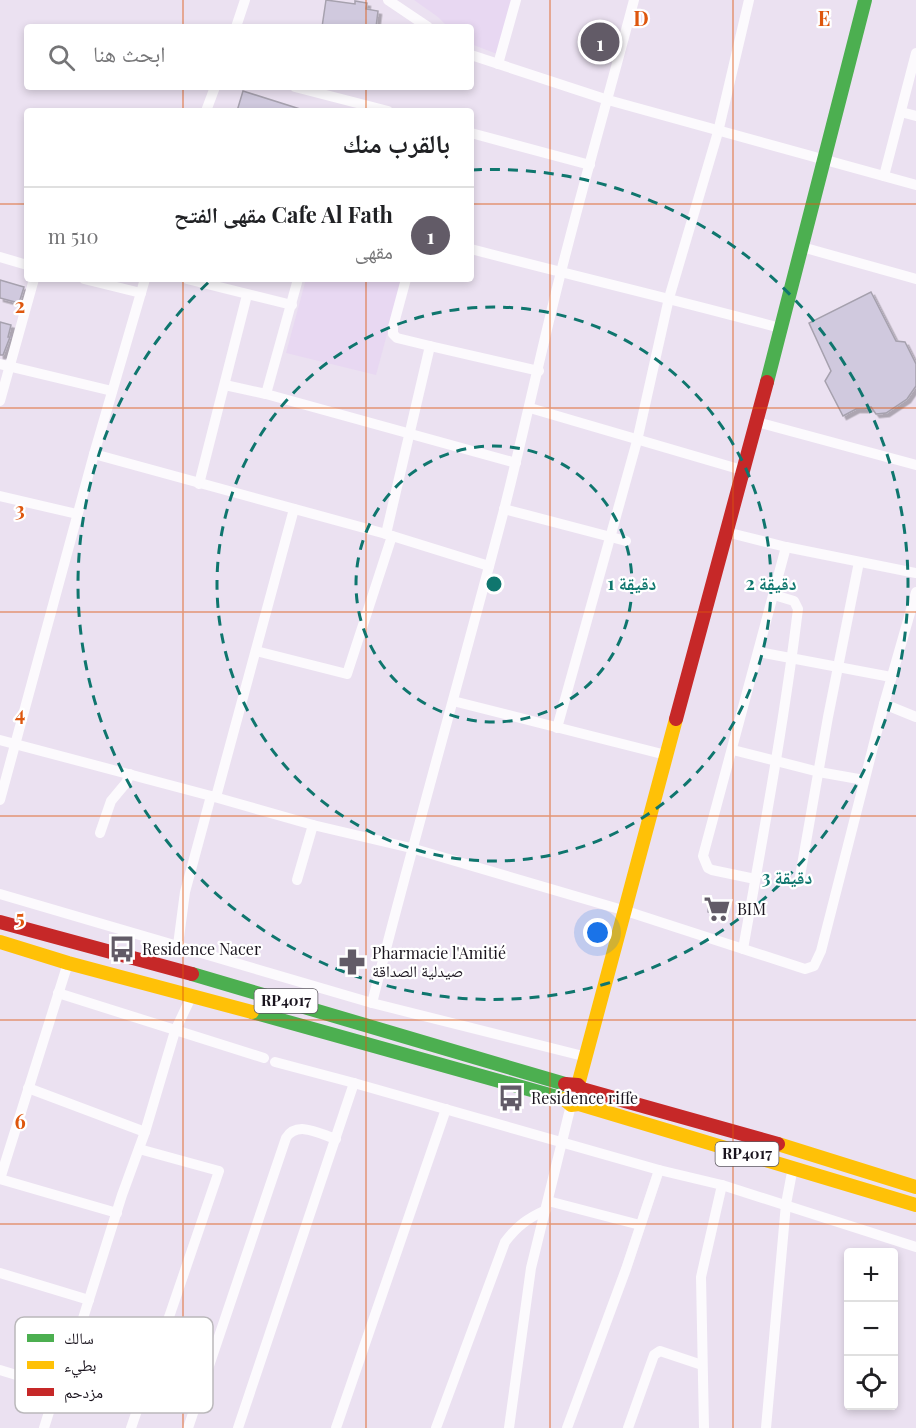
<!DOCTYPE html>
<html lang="ar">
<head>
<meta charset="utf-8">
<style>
  body { margin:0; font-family:"Playfair Display","Noto Naskh Arabic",serif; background:#f2f2f2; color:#202124; direction:rtl }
  .controls { position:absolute; right:18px; bottom:18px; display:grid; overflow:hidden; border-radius:6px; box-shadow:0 3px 9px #0003 }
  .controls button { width:54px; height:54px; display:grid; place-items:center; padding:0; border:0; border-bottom:2px solid #e0e0e0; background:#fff; color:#202124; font:30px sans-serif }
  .you { position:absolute; left:598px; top:933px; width:21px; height:21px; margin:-15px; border:4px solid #fff; border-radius:50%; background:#1a73e8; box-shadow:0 0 0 9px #1a73e833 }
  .badge { display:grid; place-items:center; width:39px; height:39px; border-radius:50%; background:#625b67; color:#fff; font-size:20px; font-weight:700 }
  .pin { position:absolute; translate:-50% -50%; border:3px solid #fff; box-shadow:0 2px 6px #0006 }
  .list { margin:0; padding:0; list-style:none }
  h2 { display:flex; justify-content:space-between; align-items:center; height:78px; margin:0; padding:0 24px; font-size:26px }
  h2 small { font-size:20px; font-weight:400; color:#757577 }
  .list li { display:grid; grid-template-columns:39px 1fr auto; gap:18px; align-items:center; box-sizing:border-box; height:96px; padding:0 24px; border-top:2px solid #e0e0e0 }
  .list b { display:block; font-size:22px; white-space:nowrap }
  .list p { margin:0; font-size:20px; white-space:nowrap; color:#757577 }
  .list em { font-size:20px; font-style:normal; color:#757577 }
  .icon { flex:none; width:33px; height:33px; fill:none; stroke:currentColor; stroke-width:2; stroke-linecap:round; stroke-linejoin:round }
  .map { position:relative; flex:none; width:916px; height:1428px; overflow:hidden; direction:ltr }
  .search { position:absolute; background:#fff; box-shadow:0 3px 9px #0003; left:24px; top:24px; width:450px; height:66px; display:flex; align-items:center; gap:15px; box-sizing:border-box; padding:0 21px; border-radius:6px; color:#757577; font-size:22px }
  .panel { position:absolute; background:#fff; box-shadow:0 3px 9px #0003; left:24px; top:108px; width:450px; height:174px; border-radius:6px; direction:rtl }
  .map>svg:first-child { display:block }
  .built { fill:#e8d8f2 }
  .building { fill:#d0c9de; stroke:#a6a1ae; stroke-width:1.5; filter:url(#shadow) }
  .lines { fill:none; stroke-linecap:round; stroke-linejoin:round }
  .street { stroke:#fcfafd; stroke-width:10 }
  .fast { stroke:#4caf50; stroke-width:14 }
  .slow { stroke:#ffc107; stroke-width:14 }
  .jam { stroke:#c62828; stroke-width:14 }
  .grid { fill:none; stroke:#de560d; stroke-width:1.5; stroke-opacity:0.55 }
  .ring { fill:none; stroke:#0f766e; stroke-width:3; stroke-dasharray:10 8 }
  .labels { text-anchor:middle; stroke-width:4.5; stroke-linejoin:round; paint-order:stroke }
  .shield { fill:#fff; stroke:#5e5a61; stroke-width:1.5 }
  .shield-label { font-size:15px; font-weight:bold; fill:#19131d }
  .poi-label { font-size:16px; fill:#19131d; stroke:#fff; text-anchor:start }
  .key { fill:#fff; stroke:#bab8bb; stroke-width:1.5 }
  .key-label { font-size:16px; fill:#19131d }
  .grid-label { font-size:20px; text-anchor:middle; font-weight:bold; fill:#de560d; stroke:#fff; stroke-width:4.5; stroke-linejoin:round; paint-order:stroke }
  .centre { fill:#0f766e; stroke:#fff; stroke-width:3 }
  .ring-label { font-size:18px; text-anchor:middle; font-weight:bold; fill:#0f766e; stroke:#fff; stroke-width:4.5; stroke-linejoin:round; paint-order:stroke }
</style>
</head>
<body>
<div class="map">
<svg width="916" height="1428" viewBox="0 0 916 1428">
  <defs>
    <filter id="shadow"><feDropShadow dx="3.5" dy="3.5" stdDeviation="0" flood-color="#0004"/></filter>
  </defs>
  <rect width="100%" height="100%" fill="#ebe1f1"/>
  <!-- built -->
  <g class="built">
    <path d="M414 0H512L497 54 471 44V27H448L438 17Z"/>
    <path d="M306 279H402L376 375 286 353Z"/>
  </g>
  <!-- building -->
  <g class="building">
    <path d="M326 0 355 4V1L367 3 366 9 378 11 376 27H322Z"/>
    <path d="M243 91 300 109 299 111H237Z"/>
    <path d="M0 280 24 287 19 303 0 298Z"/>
    <path d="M871 292 896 341 905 342 916 364V386L907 399 886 413 876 414 871 407 865 409H856L843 416 825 381 831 371 809 323Z"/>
    <path d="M0 322 11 325 8 337H10L3 355H0Z"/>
    <path d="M709 902 725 907 723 915 708 912Z"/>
  </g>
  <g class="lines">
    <!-- street -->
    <g class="street">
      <path d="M388 0 428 27"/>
      <path d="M236 27 245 0"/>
      <path d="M471 55 608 100 916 185"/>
      <path d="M498 64 516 0"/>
      <path d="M295 87 388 111"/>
      <path d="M206 111 215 87"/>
      <path d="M901 112 916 116"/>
      <path d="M471 133 590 165"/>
      <path d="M884 176 916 53"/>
      <path d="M802 247 916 279"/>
      <path d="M471 249C574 276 677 300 780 328"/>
      <path d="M0 257 27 265"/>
      <path d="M84 279 141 293"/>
      <path d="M187 279 292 305"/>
      <path d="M430 346 539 371"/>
      <path d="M0 364 112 391"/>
      <path d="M225 385 266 394 516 463"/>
      <path d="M266 394 298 279"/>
      <path d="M0 401 34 279"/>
      <path d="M530 408 742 470"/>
      <path d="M757 422 916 465"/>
      <path d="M94 454 386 534 489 566"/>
      <path d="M199 484 247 295"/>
      <path d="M0 496 77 514"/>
      <path d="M504 509 626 541"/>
      <path d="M726 532 786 547 916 573"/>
      <path d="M386 534 430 346 397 338 393 334V327L406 279"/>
      <path d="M916 592 884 704 916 717"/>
      <path d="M256 651 347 674 392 536"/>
      <path d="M759 652 891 677"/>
      <path d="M453 701 666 755"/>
      <path d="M557 728 637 441 669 298 718 132 749 0"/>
      <path d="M0 740 211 796 313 825 411 848 626 911 805 969 814 966 821 951 884 704"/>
      <path d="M733 750 819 772 864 780"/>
      <path d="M216 797 294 509"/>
      <path d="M0 800 94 454 145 279"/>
      <path d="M100 833 111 801 126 783 130 774"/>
      <path d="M755 879 712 870 708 868 703 856 786 547"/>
      <path d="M297 880 313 825"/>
      <path d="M799 882 828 717 859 562"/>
      <path d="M0 894 372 1003 587 1057"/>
      <path d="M178 945 185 892 211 796"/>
      <path d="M743 949C763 836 784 723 798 609L794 601 774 595"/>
      <path d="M58 993 264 1058"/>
      <path d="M372 1003C414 838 461 674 504 510 524 431 541 351 561 272 584 181 610 91 634 0"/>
      <path d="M275 1062 354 1083 659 1170 722 1185 916 1247"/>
      <path d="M28 1088 145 1132"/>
      <path d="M0 1179 68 963"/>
      <path d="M0 1179 117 1213"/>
      <path d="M548 1201 640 1225"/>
      <path d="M0 1273 89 1300"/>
      <path d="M0 1370 46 1384 55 1383 59 1380 73 1350 122 1195 145 1132 175 1031 192 995"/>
      <path d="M44 1428 59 1380"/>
      <path d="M131 1428 219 1171 139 1149"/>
      <path d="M188 1428 286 1138C297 1120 320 1134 336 1139"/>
      <path d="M238 1428 354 1083"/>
      <path d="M336 1428 446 1109"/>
      <path d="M436 1428 505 1242C517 1226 528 1218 546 1210"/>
      <path d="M509 1428 531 1268 571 1105"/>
      <path d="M567 1428 626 1269 659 1170"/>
      <path d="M628 1428 654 1355 660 1351 702 1365"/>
      <path d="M704 1428 701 1277 722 1185"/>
      <path d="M766 1428 786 1204 793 1167"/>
    </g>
    <!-- fast -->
    <g class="fast">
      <path d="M767 382 865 0"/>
      <path d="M192 974 565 1084"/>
      <path d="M252 1012 564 1099"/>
    </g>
    <!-- slow -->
    <g class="slow">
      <path d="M0 942 68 963 252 1012"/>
      <path d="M578 1085 676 719"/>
      <path d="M564 1099 571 1105 579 1104 916 1205"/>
      <path d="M778 1144 916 1187"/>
    </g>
    <!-- jam -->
    <g class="jam">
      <path d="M676 719 767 382"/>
      <path d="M0 922 192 974"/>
      <path d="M565 1084 578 1085 582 1089 778 1144"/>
    </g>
  </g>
  <!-- grid -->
  <path class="grid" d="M183 0V27M366 0V27M550 0V1428M733 0V1428M183 87V111M366 87V111M0 204H27M471 204H916M183 279V1428M366 279V1428M0 408H916M0 612H916M0 816H916M0 1020H916M0 1224H916"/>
  <!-- distance rings -->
  <g class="ring">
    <circle cx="494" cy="584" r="138"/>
    <circle cx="494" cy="584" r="277"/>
    <path d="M472 170A415 415 0 1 1 211 280"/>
  </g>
  <!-- icons -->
  <defs>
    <g id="supermarket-bare" transform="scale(2.07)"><path d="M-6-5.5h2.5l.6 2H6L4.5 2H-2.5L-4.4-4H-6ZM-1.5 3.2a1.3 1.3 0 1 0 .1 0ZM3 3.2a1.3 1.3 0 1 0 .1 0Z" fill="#625b67" stroke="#fff" stroke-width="2.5" paint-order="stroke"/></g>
    <g id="bus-bare" transform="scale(2.07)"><path d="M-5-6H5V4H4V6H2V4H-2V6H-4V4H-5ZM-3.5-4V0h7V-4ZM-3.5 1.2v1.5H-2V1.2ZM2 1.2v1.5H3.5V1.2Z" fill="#625b67" stroke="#fff" stroke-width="2.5" paint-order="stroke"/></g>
    <g id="pharmacy-bare" transform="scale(2.07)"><path d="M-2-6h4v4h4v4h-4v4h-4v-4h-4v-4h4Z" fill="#625b67" stroke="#fff" stroke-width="2.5" paint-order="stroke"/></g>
  </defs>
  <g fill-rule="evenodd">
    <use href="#supermarket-bare" x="717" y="909"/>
    <use href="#bus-bare" x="122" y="949"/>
    <use href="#pharmacy-bare" x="352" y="962"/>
    <use href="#bus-bare" x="511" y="1098"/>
  </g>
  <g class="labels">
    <!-- shield labels -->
    <g class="shield">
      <rect x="254.5" y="989" width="63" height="24" rx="4.5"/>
      <rect x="715.5" y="1142" width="63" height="24" rx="4.5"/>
    </g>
    <g class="shield-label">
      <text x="286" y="1006">RP4017</text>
      <text x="747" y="1159">RP4017</text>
    </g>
    <!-- poi labels -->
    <g class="poi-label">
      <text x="737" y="915">BIM</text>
      <text x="142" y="955">Residence Nacer</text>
      <text x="372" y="959">Pharmacie l'Amitié<tspan x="372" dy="18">صيدلية الصداقة</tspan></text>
      <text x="531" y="1104">Residence riffe</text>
    </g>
  </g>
  <!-- legend -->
  <rect x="15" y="1317" width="198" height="96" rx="9" class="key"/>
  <rect x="27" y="1334" width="27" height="8" fill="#4caf50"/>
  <rect x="27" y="1361" width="27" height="8" fill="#ffc107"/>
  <rect x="27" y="1388" width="27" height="8" fill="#c62828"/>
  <g class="key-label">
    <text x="64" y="1344">سالك</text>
    <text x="64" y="1371">بطيء</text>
    <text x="64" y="1398">مزدحم</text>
  </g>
  <g class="grid-label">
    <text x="641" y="26">D</text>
    <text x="824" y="26">E</text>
    <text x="20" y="313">2</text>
    <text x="20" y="517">3</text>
    <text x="20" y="721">4</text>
    <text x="20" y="925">5</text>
    <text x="20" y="1129">6</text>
  </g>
  <circle cx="494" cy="584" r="9" class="centre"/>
  <g class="ring-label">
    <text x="632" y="590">1 دقيقة</text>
    <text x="771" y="590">2 دقيقة</text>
    <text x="787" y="884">3 دقيقة</text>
  </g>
</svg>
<div class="controls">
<button>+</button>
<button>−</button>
<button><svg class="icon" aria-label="locate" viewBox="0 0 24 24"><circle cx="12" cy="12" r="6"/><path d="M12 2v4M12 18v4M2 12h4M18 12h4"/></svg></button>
</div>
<div class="you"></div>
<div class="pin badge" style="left:600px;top:42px">1</div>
<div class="search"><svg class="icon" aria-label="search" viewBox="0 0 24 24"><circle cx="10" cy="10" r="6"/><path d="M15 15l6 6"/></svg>ابحث هنا</div>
<section class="panel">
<h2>بالقرب منك<small></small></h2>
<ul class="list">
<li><span class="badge">1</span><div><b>Cafe Al Fath مقهى الفتح</b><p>مقهى</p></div><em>510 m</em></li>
</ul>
</section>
</div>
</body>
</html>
